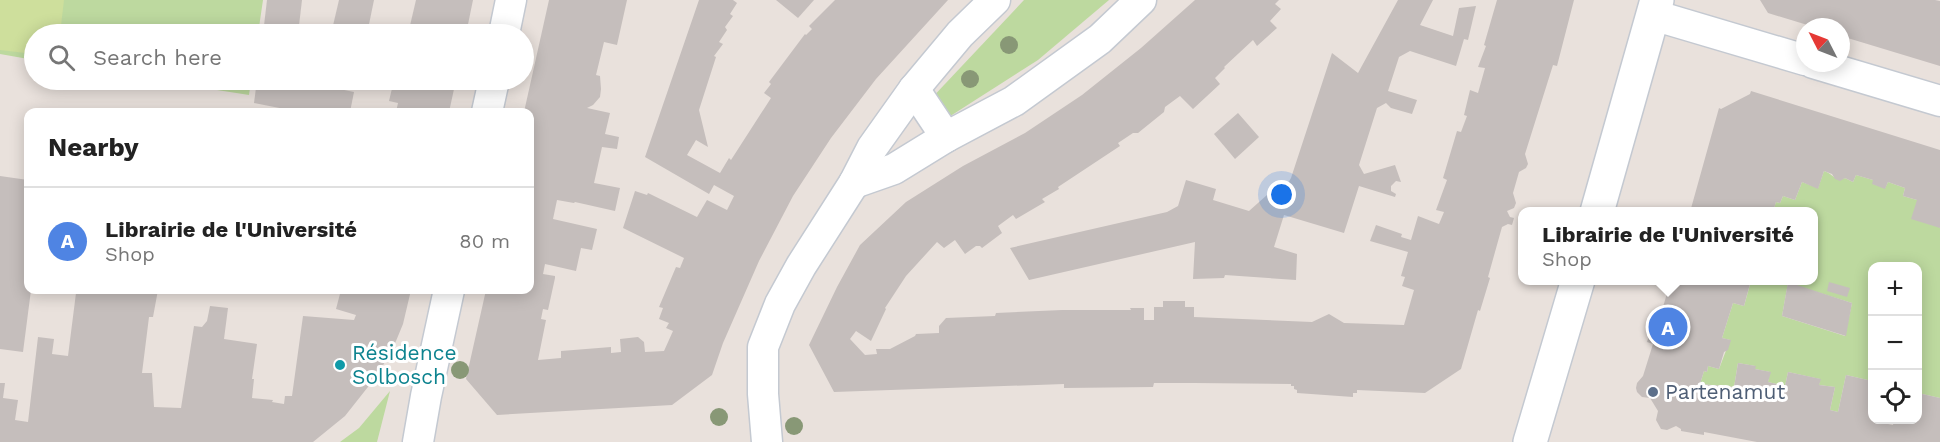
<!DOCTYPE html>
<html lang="en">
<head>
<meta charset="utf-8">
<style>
  body { margin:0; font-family:"Work Sans",sans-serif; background:#f6f6f6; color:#222 }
  .controls { position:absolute; right:18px; bottom:18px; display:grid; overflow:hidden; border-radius:12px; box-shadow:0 3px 15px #0003 }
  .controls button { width:54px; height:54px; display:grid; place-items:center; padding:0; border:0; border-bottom:2px solid #e0e0e0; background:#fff; color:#222; font:30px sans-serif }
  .compass { position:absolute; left:1796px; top:18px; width:54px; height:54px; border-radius:50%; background:#fff; box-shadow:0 3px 15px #0003; rotate:312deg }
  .you { position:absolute; left:1282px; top:195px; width:21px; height:21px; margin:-15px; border:4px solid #fff; border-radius:50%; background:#1a73e8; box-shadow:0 0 0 9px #1a73e833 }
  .badge { display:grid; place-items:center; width:39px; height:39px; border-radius:50%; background:#4f84e3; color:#fff; font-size:20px; font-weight:700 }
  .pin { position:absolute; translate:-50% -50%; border:3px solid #fff; box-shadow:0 2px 6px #0006 }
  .popup { position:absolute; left:1518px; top:207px; width:300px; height:78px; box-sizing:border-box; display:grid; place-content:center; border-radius:12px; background:#fff; filter:drop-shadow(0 2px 4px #0005); font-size:20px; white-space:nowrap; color:#767676 }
  .popup b { font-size:22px; color:#222 }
  .popup::after { content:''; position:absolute; left:50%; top:100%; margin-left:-12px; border:12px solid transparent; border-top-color:#fff }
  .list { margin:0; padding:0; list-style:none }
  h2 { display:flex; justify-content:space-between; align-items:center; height:78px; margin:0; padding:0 24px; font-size:26px }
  h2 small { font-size:20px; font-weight:400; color:#767676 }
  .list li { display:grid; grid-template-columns:39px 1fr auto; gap:18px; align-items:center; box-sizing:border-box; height:108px; padding:0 24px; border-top:2px solid #e0e0e0 }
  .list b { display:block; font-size:22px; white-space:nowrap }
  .list p { margin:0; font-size:20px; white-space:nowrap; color:#767676 }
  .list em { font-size:20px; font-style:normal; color:#767676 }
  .icon { flex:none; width:33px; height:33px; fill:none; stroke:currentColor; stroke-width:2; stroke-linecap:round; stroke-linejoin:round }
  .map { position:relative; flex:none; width:1940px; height:442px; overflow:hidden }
  .search { position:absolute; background:#fff; box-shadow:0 3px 15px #0003; left:24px; top:24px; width:510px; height:66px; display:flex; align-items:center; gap:15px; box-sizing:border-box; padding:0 21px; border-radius:33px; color:#767676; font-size:22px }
  .panel { position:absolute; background:#fff; box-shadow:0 3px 15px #0003; left:24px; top:108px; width:510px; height:186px; border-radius:12px }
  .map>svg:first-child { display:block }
  .green { fill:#bdd99f; fill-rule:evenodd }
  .pitch { fill:#cedf9c }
  .building { fill:#c5bebc }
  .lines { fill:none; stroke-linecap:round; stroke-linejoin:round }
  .minor-casing { stroke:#c4c9d1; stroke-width:33 }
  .tertiary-casing { stroke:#c4c9d1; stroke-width:36 }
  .minor { stroke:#fff; stroke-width:30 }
  .tertiary { stroke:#fff; stroke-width:33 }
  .tree { fill:#889876 }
  .culture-dot { fill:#0f9aa8; stroke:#fff; stroke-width:2 }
  .service-dot { fill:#5c6f8a; stroke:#fff; stroke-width:2 }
  .labels { text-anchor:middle; stroke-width:6; stroke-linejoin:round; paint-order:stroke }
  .culture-label { font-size:21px; fill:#0d838f; stroke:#fff; text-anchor:start }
  .service-label { font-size:21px; fill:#4e5e75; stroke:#fff; text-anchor:start }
</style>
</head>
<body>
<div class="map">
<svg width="1940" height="442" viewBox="0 0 1940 442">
  <rect width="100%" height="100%" fill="#e9e1dc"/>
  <!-- green -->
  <g class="green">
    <path d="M0 0H263L258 34H34V60L0 54Z"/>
    <path d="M1024 0H1109L1038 60 941 122 928 102Z"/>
    <path d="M153 80H251L249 95Z"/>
    <path d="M1824 171C1831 173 1833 178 1840 180L1845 178 1853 182 1856 175 1873 180V184L1885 188 1888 182 1905 188 1903 196 1917 200 1940 228V398L1918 393V266H1872V381L1846 375 1838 412 1830 410 1835 387 1819 385 1820 379 1788 372 1785 386 1768 382 1770 372 1755 369V366L1738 363 1734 387 1700 384 1704 371 1707 372 1708 366 1719 369 1730 340 1722 338 1733 303 1744 306 1751 281 1814 280V212L1773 211 1776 202 1780 203 1783 196 1795 200 1802 182 1818 188ZM1788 283 1852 303 1845 336 1782 316Z"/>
    <path d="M390 391 377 442H340L359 428Z"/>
  </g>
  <!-- pitch -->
  <path class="pitch" d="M0 0H64L60 34H34V54L0 50Z"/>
  <!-- building -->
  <g class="building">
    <path d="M267 0H302L298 34H263Z"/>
    <path d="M339 0H374L367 34H331Z"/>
    <path d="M416 0H473L466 34H408Z"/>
    <path d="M549 0H627L617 45 604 42 596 75 600 76 601 89 600 97 593 105 587 108 610 113 605 134 619 137 617 149 602 147 594 183 620 188 615 211 575 202 574 203 557 200 553 219 597 229 592 250 581 248 576 271 545 264 543 274 555 276V278L548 310 543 309 541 319 546 320 538 360 561 358V351L611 347V353L621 352 620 339 638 337 644 342 645 352 664 351 673 331 666 328 669 323 659 319 663 308 659 307 676 267 680 268 684 258 623 228 635 191 647 195 648 193 697 217 707 200 727 210 734 196 714 185 709 194 645 157 699 0H733L737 3 730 14 733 16 725 27 727 30 719 42 723 44 714 56 716 57 699 110 708 147 696 140 687 155 720 173 729 158 731 160 771 98 764 93 771 84 769 82 805 34 806 35 812 29 809 26 835 0H948L876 79 831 138 793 196 759 261 723 343 712 375 672 405 497 415 466 379 486 290H530V112H524Z"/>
    <path d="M776 0H814L798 18Z"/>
    <path d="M1195 0H1279L1275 4 1281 9 1270 21 1277 28 1257 46 1253 40 1224 67 1225 68 1215 78 1220 84 1193 109 1180 96 1165 107 1164 112 1138 133H1133L1118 143 1120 146 1058 187 1059 189 1042 199 1045 202 1016 219 1013 215 998 226 1002 233 982 248 980 246H976L965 254 955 240 944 248 937 242 906 276 885 308 886 309 871 341 856 331 850 339 865 355 877 354 876 349H890L915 336 916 334 939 333V326L946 318 995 316 996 313 1062 310H1131L1130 308H1144V320H1154V307H1163V301H1185V307H1194V317L1312 322 1329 314 1344 323 1404 325 1414 290 1402 286 1405 277 1401 276 1408 252 1370 241 1376 225 1402 234 1401 237 1411 240 1418 216 1439 224 1444 212 1436 210 1447 180 1443 178 1457 131 1461 132 1467 116 1464 115 1470 90 1478 93 1485 68 1478 67 1486 46 1484 45 1497 0H1574L1557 66 1553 65 1525 154 1528 164 1526 168 1519 172 1513 193 1516 203 1514 208 1507 211 1510 217 1514 218 1512 225 1508 224 1502 227 1488 277 1490 278 1480 311 1478 310 1461 369 1425 393 1357 390V393H1353V397L1297 393V390L1294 389V386H1291V384L1194 383H1154L1153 387 1064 388V384L834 392 809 345 837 287 860 245 906 202 963 166 1025 133 1082 95 1141 48Z"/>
    <path d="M1398 0H1433L1420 25 1453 36 1459 8 1476 6 1468 40 1464 39 1456 66 1410 51 1399 57 1388 91 1417 100 1412 114 1391 108 1386 103 1377 108 1359 165 1364 174 1395 165 1401 182 1396 181 1391 186V191L1396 194 1395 197 1359 186 1344 233 1284 215 1274 247 1297 254 1296 280 1225 275 1224 278 1193 279 1195 242 1029 280 1010 248 1167 212 1178 206 1186 180 1216 189 1213 200 1249 211 1267 195 1275 205 1291 178 1332 53 1358 73Z"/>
    <path d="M1760 0H1935L1940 1V66L1841 36V27H1814L1768 13Z"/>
    <path d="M257 80H296L354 92 350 112H300L254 103Z"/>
    <path d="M394 80H456L449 112H396L398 103 389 101Z"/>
    <path d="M1751 91 1940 150V228L1911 219 1917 200 1903 196 1905 188 1888 182 1885 189 1872 184 1873 180 1856 175 1853 182 1845 178 1840 181 1835 179 1832 174 1824 171 1818 189 1802 182 1795 200 1783 196 1780 203 1776 202 1773 212H1690L1719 108 1721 109 1750 94Z"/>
    <path d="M1238 113 1259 137 1235 159 1214 134Z"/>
    <path d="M0 176 28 180V290H31L23 352 0 349Z"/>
    <path d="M1671 280H1751L1744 306 1733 303 1722 338 1731 340 1728 350 1724 352 1719 369 1708 366 1707 372 1704 371 1700 384 1734 387 1738 363 1756 366 1755 369 1771 372 1768 382 1785 386 1788 372 1821 379 1819 385 1835 387 1830 410 1838 412 1846 375 1872 381V420H1884L1883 423 1893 425 1894 420H1917L1918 393 1940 398V442H1757L1704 432V435L1681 431V429L1676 426 1667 430 1661 429 1656 420 1658 411 1650 398 1642 397 1637 392 1636 388 1637 383 1643 376 1653 344 1647 342 1652 326 1657 327Z"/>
    <path d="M1788 282 1852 303 1846 336 1782 316Z"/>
    <path d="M1829 282 1850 288 1847 297 1827 291Z"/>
    <path d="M71 290H158L153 317H149L142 373H152L154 407 181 408 194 326 202 327 207 321 210 306 228 308 224 339 257 344 252 379H254L252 398 273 400 272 402 284 404 285 396H292L303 316 354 320 356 315 336 309 341 290H411L403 324 396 341 379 373 345 416 313 442H0V383H5L3 398 18 400 15 420 28 422 38 337 54 339 52 354 68 356 76 293 71 292Z"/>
  </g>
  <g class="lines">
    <!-- minor casing -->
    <g class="minor-casing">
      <g id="minor">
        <path d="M1653 15 1805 60"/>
        <path d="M504 34 511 0"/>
        <path d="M1813 63 1940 101"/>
        <path d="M914 89 946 137"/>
        <path d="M487 112 494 80"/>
        <path d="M854 183 894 169 946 137 1014 101 1100 39 1141 0"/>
        <path d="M418 442 426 396 449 290"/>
        <path d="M767 442 763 394V347L780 304 801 266 854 183 872 148 914 89 960 34 995 0"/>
      </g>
    </g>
    <!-- tertiary casing -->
    <g class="tertiary-casing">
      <g id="tertiary">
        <path d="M1597 212 1657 0"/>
        <path d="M1530 442 1578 280"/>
      </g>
    </g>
    <!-- minor -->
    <use href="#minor" class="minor"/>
    <!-- tertiary -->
    <use href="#tertiary" class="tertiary"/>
  </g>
  <!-- trees -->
  <g class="tree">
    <circle cx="1009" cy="45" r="9"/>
    <circle cx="970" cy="79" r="9"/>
    <circle cx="460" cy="370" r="9"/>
    <circle cx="719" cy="417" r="9"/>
    <circle cx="794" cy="426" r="9"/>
  </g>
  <!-- markers -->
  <circle class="culture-dot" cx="340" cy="365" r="6"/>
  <circle class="service-dot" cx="1653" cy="392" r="6"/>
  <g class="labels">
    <!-- culture labels -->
    <g class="culture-label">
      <text x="352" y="360">Résidence<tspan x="352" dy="24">Solbosch</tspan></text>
    </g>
    <!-- service labels -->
    <g class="service-label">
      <text x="1665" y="399">Partenamut</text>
    </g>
  </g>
</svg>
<div class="controls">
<button>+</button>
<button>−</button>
<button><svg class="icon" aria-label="locate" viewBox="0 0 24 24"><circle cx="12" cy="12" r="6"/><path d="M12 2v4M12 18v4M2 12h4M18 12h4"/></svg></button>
</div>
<svg class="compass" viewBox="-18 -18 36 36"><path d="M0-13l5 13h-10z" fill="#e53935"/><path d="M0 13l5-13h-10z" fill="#767676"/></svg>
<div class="you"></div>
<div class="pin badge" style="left:1668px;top:327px">A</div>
<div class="popup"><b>Librairie de l'Université</b>Shop</div>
<div class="search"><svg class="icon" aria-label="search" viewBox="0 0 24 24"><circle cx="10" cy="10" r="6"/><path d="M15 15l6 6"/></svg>Search here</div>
<section class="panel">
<h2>Nearby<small></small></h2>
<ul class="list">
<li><span class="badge">A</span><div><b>Librairie de l'Université</b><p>Shop</p></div><em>80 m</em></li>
</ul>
</section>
</div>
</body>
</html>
